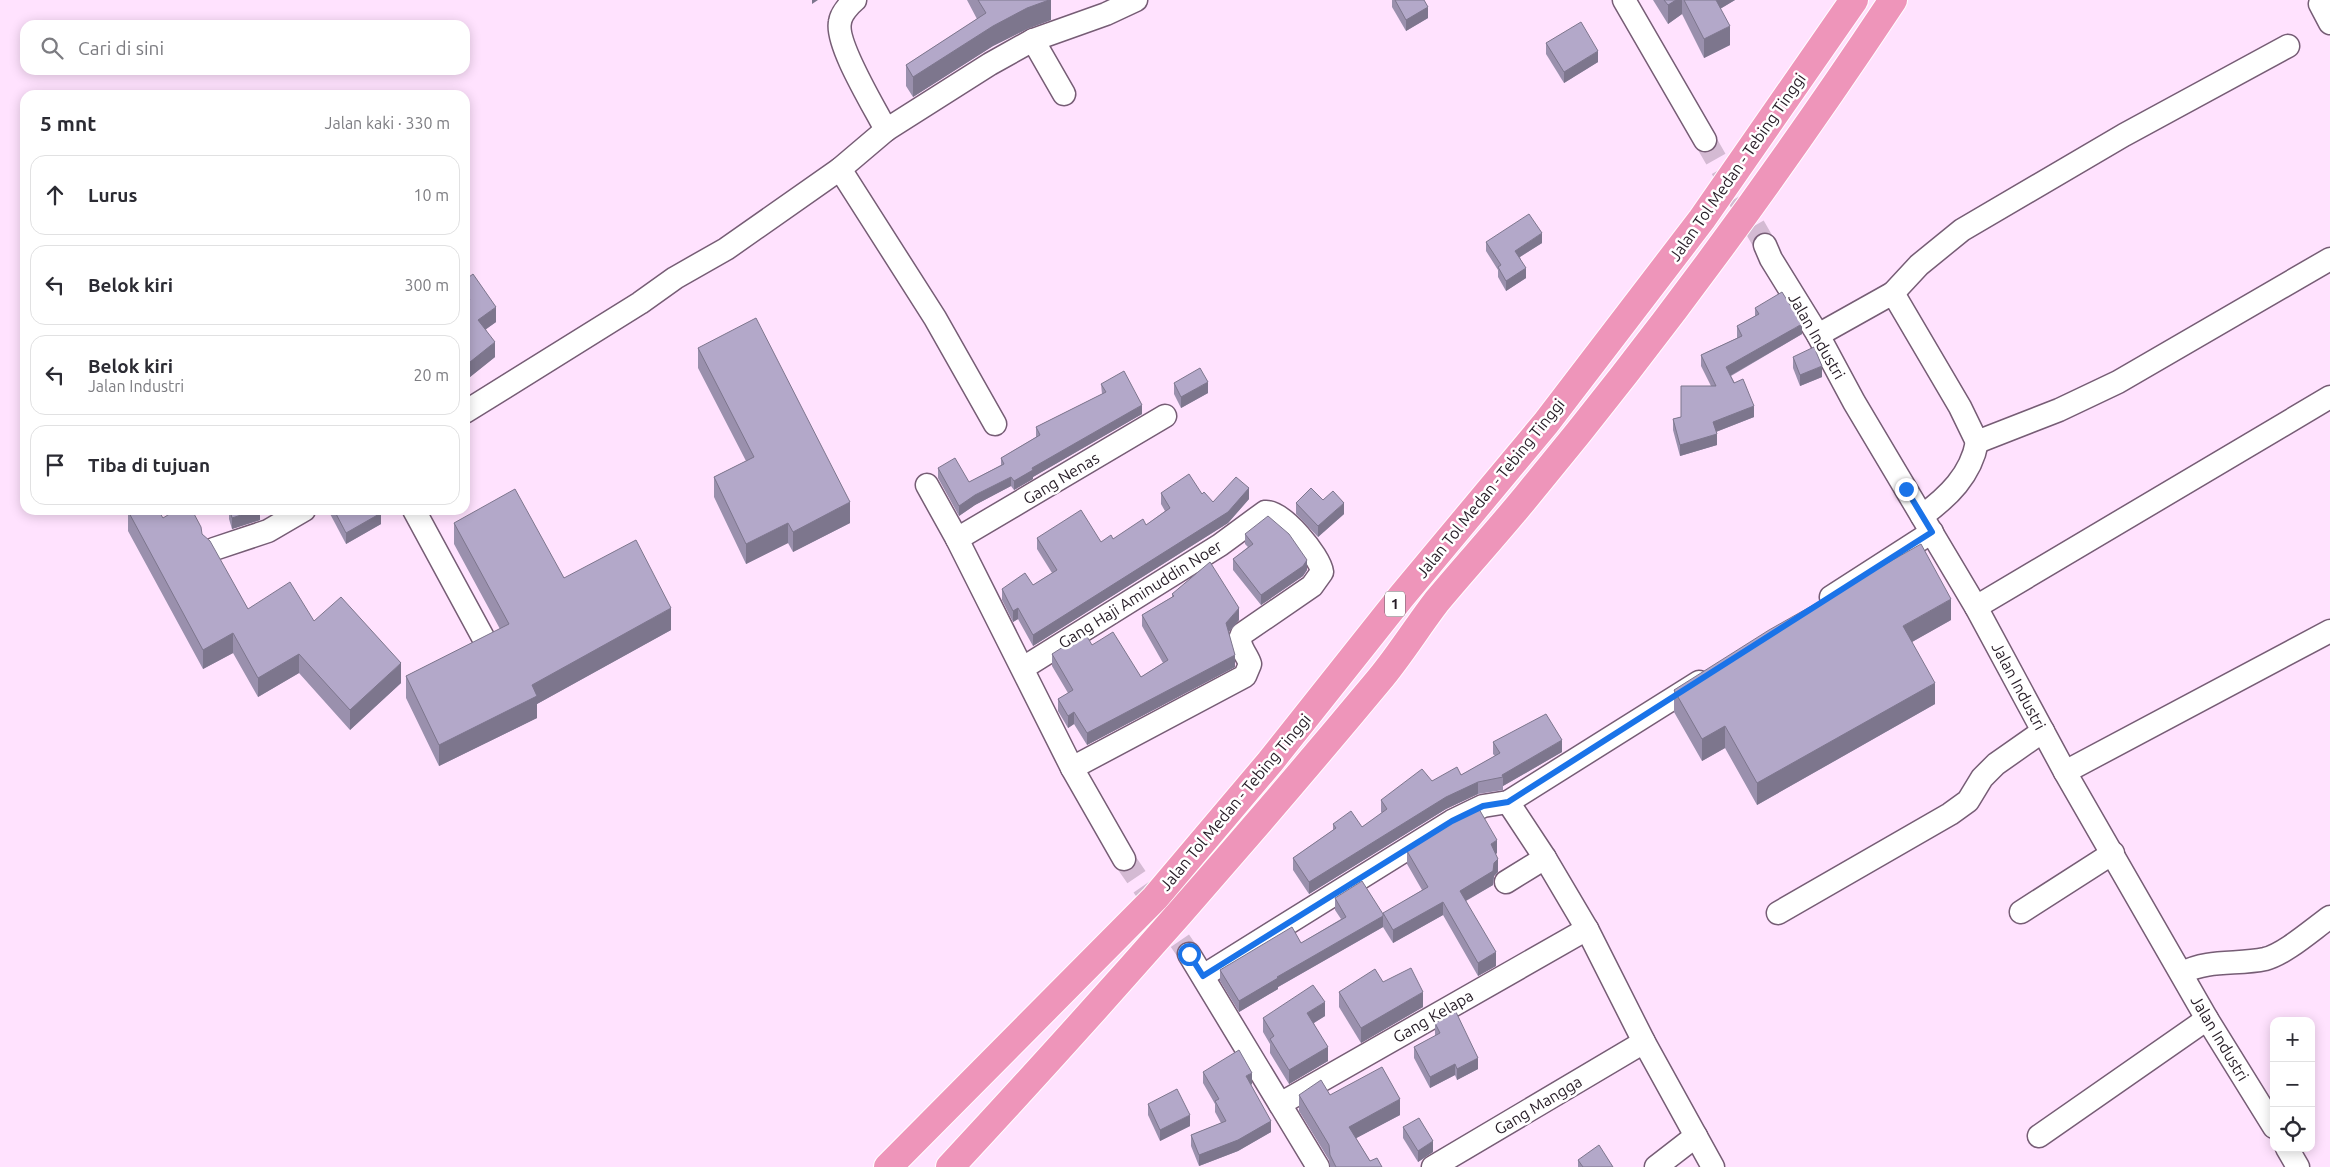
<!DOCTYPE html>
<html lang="id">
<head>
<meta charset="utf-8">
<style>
  body { margin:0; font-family:Ubuntu,sans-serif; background:#f2f2f3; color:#2b2b33 }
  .controls { position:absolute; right:15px; bottom:15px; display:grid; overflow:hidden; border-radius:10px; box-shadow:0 2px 12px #0003 }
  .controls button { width:45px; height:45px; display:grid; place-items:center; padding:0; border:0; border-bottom:1px solid #e1e1e2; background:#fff; color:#2b2b33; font:25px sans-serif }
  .stop { position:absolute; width:15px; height:15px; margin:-11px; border:4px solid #1a73e8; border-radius:50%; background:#fff }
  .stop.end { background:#1a73e8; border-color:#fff; box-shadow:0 1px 5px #0008 }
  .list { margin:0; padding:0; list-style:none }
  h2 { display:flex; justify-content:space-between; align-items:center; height:65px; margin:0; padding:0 20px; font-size:21px }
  h2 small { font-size:16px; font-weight:400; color:#7c7c81 }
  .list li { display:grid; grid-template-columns:32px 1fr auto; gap:15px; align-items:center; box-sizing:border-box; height:80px; margin:0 10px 10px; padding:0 10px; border:1px solid #e1e1e2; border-radius:15px }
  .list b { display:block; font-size:19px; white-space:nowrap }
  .list p { margin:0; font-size:16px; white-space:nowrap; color:#7c7c81 }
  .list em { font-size:16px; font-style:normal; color:#7c7c81 }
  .icon { flex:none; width:28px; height:28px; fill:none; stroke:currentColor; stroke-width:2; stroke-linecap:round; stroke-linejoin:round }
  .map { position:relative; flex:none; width:2330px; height:1167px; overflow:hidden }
  .search { position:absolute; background:#fff; box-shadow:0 2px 12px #0003; left:20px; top:20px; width:450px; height:55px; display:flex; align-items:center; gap:12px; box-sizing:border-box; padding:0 18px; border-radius:15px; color:#7c7c81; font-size:19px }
  .panel { position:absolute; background:#fff; box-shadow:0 2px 12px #0003; left:20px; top:90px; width:450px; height:425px; border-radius:15px }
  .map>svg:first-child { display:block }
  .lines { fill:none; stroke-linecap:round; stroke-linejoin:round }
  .minor-tunnel { stroke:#d4bad3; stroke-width:22; stroke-dasharray:22 11; stroke-linecap:butt }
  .minor-casing { stroke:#765d75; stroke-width:25 }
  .highway-casing { stroke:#fff; stroke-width:30 }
  .minor { stroke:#fff; stroke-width:22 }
  .highway { stroke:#ee95ba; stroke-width:28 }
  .wall { fill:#9a90ad }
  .shaded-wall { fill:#7d768d }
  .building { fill:#b3a8c9; stroke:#7d768d }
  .route { stroke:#1a73e8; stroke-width:6 }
  .labels { text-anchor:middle; stroke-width:5; stroke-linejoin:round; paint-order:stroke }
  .shield { fill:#fff; stroke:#676067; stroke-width:1 }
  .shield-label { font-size:15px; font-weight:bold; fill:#261c26 }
  .street-label { font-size:16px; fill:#261c26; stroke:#fff }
</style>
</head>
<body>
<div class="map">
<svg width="2330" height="1167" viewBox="0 0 2330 1167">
  <rect width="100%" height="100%" fill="#ffe2fe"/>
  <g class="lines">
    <!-- minor-tunnel -->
    <g class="minor-tunnel">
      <path d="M1705 140 1765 245"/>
      <path d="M1124 859 1189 954"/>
    </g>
    <!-- minor casing -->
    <g class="minor-casing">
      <g id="minor">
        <path d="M855 0C849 5 841 14 840 22 835 44 875 108 886 130"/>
        <path d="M1624 0 1705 140"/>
        <path d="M2320 4 2330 23"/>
        <path d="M1033 40 1064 94"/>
        <path d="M840 169 935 318 995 424"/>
        <path d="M1765 245 1771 259 1818 335 1854 402 1976 607 2065 772 2207 1019 2274 1127"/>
        <path d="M1893 293 1919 265 1962 230 2124 135 2288 46"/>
        <path d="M1818 335 1893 293 1960 407 1977 442 2059 410 2118 382 2330 259"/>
        <path d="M465 412 640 303 675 278 726 249 840 169 886 130 990 64 1033 40 1106 14 1136 0"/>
        <path d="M927 485 957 539 1072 768 1124 859"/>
        <path d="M414 510 485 641"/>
        <path d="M1922 516C1948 497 1971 475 1977 442"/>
        <path d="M957 539 1165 416"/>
        <path d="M214 549 268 531 304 510"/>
        <path d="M1831 597 1932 532"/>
        <path d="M1976 607 2330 397"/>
        <path d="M1023 668 1220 545 1265 512C1282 510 1320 556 1322 572L1312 586 1242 634C1236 645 1247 654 1250 664L1245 676 1072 768"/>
        <path d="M2065 772 2330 631"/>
        <path d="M1508 802 1545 858 1587 929 1644 1042 1713 1167"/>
        <path d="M1506 882 1545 858"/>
        <path d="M2021 912 2113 853"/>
        <path d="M1778 913 1950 814 1968 801 1982 778 1996 764 2043 731"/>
        <path d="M1189 954 1318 1167"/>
        <path d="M2182 973C2209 959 2237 965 2265 959 2285 954 2313 929 2330 917"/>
        <path d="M1203 976 1452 821 1483 806 1508 802 1699 682"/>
        <path d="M1280 1104 1587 929"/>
        <path d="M2039 1136 2207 1019"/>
        <path d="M2287 1148 2298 1167"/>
        <path d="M1433 1167 1644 1042"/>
        <path d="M1656 1167 1696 1136"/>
      </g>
    </g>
    <!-- highway casing -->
    <g class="highway-casing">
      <g id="highway">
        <path d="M888 1167 1155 898 1270 762 1401 597 1546 423 1702 219 1854 0"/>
        <path d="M950 1167C1097 1009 1240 847 1379 680 1400 655 1417 627 1437 601 1468 564 1500 529 1530 492 1660 335 1780 170 1893 0"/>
      </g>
    </g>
    <!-- minor -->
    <use href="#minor" class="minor"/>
    <!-- highway -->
    <use href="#highway" class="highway"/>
  </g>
  <!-- wall -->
  <g class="wall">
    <path d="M967 0H1051V20L1027 29 993 46 913 97 906 86V65L977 19Z"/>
    <path d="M1392 0H1424L1428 18 1406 31 1392 7Z"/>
    <path d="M1653 0H1735L1720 9 1730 45 1704 58 1682 14 1668 24Z"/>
    <path d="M1546 43 1598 62 1564 83 1546 54Z"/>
    <path d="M1486 242 1542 243 1520 257 1526 278 1506 291 1498 277V270L1486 251Z"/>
    <path d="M465 280 496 322 486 329 495 357 465 381Z"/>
    <path d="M1755 308 1802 334 1731 376 1754 417 1716 432 1717 445 1680 456 1673 430V419L1681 417 1711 386 1701 366V355L1737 338V326L1755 316Z"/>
    <path d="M698 348 850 523 793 552 788 543 746 564 714 497V477L746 461 698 368Z"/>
    <path d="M1793 357 1822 377 1800 386 1793 368Z"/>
    <path d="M1174 383 1208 393 1181 408 1174 394Z"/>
    <path d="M1101 384 1142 414 1033 477V479L1014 490 1011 486 975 505 959 516 938 478V468L969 482 1001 465V458L1036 437V427L1102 394Z"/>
    <path d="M1161 493 1202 494 1213 502 1249 499 1228 523 1033 646 1018 619 1013 622 1002 600V589L1033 585 1052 573 1037 549V538L1101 542 1113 539 1146 525 1165 511 1161 504Z"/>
    <path d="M1323 500 1344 514 1318 537 1296 514V503Z"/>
    <path d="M229 510H260V520L232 529 229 519Z"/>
    <path d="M328 510H380L381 524 346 544Z"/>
    <path d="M128 511 163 518 202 534 248 609 314 621 401 683 350 730 299 673 258 697 233 653 203 669 128 531Z"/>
    <path d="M454 523 671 630 537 704V718L439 766 406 698V676L500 629 454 544Z"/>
    <path d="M1245 534 1307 570 1303 576 1261 605 1233 570V559L1248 547 1245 544Z"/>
    <path d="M1172 594 1239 620 1229 632 1235 667 1087 745 1074 724 1068 728 1058 711V699L1068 693 1052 666V654L1092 645 1141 677 1163 663 1142 626V615L1172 597Z"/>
    <path d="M1951 620 1912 642 1935 704 1757 805 1725 748 1702 761 1674 712V690Z"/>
    <path d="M1493 742 1562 752 1503 786V790L1478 794 1446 809 1309 894 1293 870V858L1333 830V824L1362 827 1382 813 1381 812V800L1432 781 1461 775 1495 756 1493 754Z"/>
    <path d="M1407 851 1497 853 1496 854 1498 872 1494 876 1493 885 1466 901 1496 966 1478 976 1443 915 1393 943 1383 927 1278 987V989L1239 1012 1220 981V970L1301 943 1341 919 1335 910V898L1383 914 1422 890 1407 864Z"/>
    <path d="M1383 982 1423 1007 1361 1043 1339 1007V992Z"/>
    <path d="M1325 1016 1314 1023 1328 1061 1289 1084 1270 1053V1044L1263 1032V1018Z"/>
    <path d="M1435 1023 1478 1069 1457 1080 1455 1075 1430 1088 1414 1058V1047L1435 1036Z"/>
    <path d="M1203 1072 1252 1084 1251 1085 1271 1132 1238 1151 1199 1166 1191 1146V1135L1221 1123 1215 1112V1104L1203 1083Z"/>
    <path d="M1299 1095H1330L1400 1115 1356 1138 1370 1161 1382 1167H1330L1329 1160 1299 1111Z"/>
    <path d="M1148 1104 1190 1126 1160 1141 1148 1115Z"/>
    <path d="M1403 1127 1433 1152 1418 1162 1403 1138Z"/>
    <path d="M1578 1160 1613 1167H1578Z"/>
  </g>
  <!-- shaded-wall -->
  <g class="shaded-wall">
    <path d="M812 0H818L812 4Z"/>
    <path d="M1049 0H1051V20L1027 29 993 46 913 97V77L993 26 1027 8Z"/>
    <path d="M1676 0H1682V14L1668 24V5Z"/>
    <path d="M1713 0H1735L1713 13Z"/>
    <path d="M1428 7V18L1406 31V20Z"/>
    <path d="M1730 26V45L1704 58V39Z"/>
    <path d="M1598 51V62L1564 83V72Z"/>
    <path d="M1542 233V243L1515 260V251Z"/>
    <path d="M1526 268V278L1506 291V281Z"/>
    <path d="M496 307V322L478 335V320Z"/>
    <path d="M1802 324V334L1726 378V367Z"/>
    <path d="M495 342V357L465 381V366Z"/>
    <path d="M1822 366V377L1800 386V375Z"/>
    <path d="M1208 382V393L1181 408V397Z"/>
    <path d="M1142 405V414L1033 477V479L1014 490V481L1032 468Z"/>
    <path d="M1754 406V417L1713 433V422Z"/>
    <path d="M1717 434V445L1680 456V445Z"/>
    <path d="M1011 477V486L975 505 959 516V506L975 495Z"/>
    <path d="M1249 488V499L1228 523 1033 646V635Z"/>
    <path d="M850 502V523L793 552V532Z"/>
    <path d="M1344 503V514L1318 537V526Z"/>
    <path d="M256 510H260V520L232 529V518Z"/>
    <path d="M381 513V524L346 544V533Z"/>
    <path d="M788 523V543L746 564V544Z"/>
    <path d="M1307 560V570L1303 576 1261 605V595Z"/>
    <path d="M1951 599V620L1903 647V626Z"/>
    <path d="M671 608V630L537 704V718L439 766V745L532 685Z"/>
    <path d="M1018 608V619L1013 622V611Z"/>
    <path d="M1239 608V620L1226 635V623Z"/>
    <path d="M233 633V653L203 669V650Z"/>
    <path d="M299 654V673L258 697V678Z"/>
    <path d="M1235 655V667L1087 745V733Z"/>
    <path d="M401 663V683L350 730V710Z"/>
    <path d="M1935 683V704L1757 805V783Z"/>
    <path d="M1074 712V724L1068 728V716Z"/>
    <path d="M1725 726V748L1702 761V739Z"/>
    <path d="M1562 740V752L1503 786V777L1502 775Z"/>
    <path d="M1478 782V794L1446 809 1309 894V882L1446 797Z"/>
    <path d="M1497 840V853L1491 857V844Z"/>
    <path d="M1498 859V872L1494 876 1493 885 1460 904V891L1494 863Z"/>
    <path d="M1443 902V915L1393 943V930Z"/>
    <path d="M1383 916V927L1278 987V989L1239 1012V1001L1277 977Z"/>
    <path d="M1496 952V966L1478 976V963Z"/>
    <path d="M1423 992V1007L1361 1043V1028Z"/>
    <path d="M1325 1002V1016L1307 1027V1013Z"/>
    <path d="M1328 1047V1061L1289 1084V1070Z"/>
    <path d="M1478 1058V1069L1457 1080V1069Z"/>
    <path d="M1455 1064V1075L1430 1088V1077Z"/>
    <path d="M1252 1073V1084L1246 1087V1076Z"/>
    <path d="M1400 1099V1115L1349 1142V1127Z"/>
    <path d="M1190 1115V1126L1160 1141V1130Z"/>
    <path d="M1271 1121V1132L1238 1151 1199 1166V1155Z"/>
    <path d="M1433 1141V1152L1418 1162V1151Z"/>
  </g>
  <!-- building -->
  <g class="building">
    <path d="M978 0H1049L1027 8 993 26 913 77 906 65 986 13Z"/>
    <path d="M1395 0H1424L1428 7 1406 20Z"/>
    <path d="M1664 0H1676L1668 5Z"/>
    <path d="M1684 0H1716L1730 26 1704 39Z"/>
    <path d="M1581 22 1598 51 1564 72 1546 43Z"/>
    <path d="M1529 214 1542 233 1515 251 1526 268 1506 281 1498 267 1501 265 1486 242Z"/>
    <path d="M473 274 496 307 478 320 495 342 465 366V305L470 300 465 293V280Z"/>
    <path d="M1782 292 1802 324 1726 367 1734 383 1743 379 1754 406 1713 422 1717 434 1680 445 1673 419 1681 417V386H1716L1701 355 1742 336 1737 326 1759 314 1755 308Z"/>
    <path d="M756 318 850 502 793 532 788 523 746 544 714 477 754 457 698 348Z"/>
    <path d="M1814 347 1822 366 1800 375 1793 357Z"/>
    <path d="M1200 368 1208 382 1181 397 1174 383Z"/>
    <path d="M1124 371 1142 405 1032 468 1033 470 1014 481 1011 477 975 495 959 506 938 468 955 458 969 482 1004 464 1001 458 1040 435 1036 427 1106 392 1101 384Z"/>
    <path d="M1189 474 1202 494 1204 492 1213 502 1236 477 1249 488 1228 512 1033 635 1018 608 1013 611 1002 589 1025 573 1033 585 1057 570 1037 538 1081 510 1101 542 1111 535 1113 539 1143 519 1146 525 1170 508 1161 493Z"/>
    <path d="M1311 488 1323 500 1333 491 1344 503 1318 526 1296 503Z"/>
    <path d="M515 489 564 578 636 540 671 608 532 685 537 696 439 745 406 676 509 624 454 523Z"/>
    <path d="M130 510H158L163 518 176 510H192L201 527 202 534 210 541 248 609 290 582 314 621 341 597 401 663 350 710 299 654 258 678 233 633 203 650 128 511Z"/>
    <path d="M230 510H256L232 518Z"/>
    <path d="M334 510H380L381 513 346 533Z"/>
    <path d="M1268 516 1289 534 1307 560 1303 566 1261 595 1233 559 1253 544 1245 534Z"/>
    <path d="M1921 544 1951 599 1903 626 1935 683 1757 783 1725 726 1702 739 1674 690 1769 630Z"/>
    <path d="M1210 562 1239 608 1226 623 1235 655 1087 733 1074 712 1068 716 1058 699 1073 690 1052 654 1085 633 1092 645 1113 632 1141 677 1168 660 1142 615 1174 596 1172 594Z"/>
    <path d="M1546 714 1562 740 1502 775 1503 777 1478 782 1446 797 1309 882 1293 858 1336 828 1333 824 1351 811 1362 827 1387 809 1381 800 1422 769 1432 781 1457 767 1461 775 1500 753 1493 742Z"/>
    <path d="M1479 809 1497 840 1491 844 1498 859 1494 863 1493 871 1460 891 1496 952 1478 963 1443 902 1393 930 1383 913 1428 887 1407 851 1458 819Z"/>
    <path d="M1362 881 1383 914V916L1277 977 1278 978 1239 1001 1220 970 1292 927 1301 943 1346 917 1335 898Z"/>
    <path d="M1411 968 1423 992 1361 1028 1339 992 1375 969 1383 982Z"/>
    <path d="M1313 985 1325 1002 1307 1013 1328 1047 1289 1070 1270 1039 1274 1036 1263 1018Z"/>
    <path d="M1456 1012 1478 1058 1457 1069 1455 1064 1430 1077 1414 1047 1440 1033 1435 1023Z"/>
    <path d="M1239 1050 1252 1073 1246 1076 1271 1121 1238 1140 1199 1155 1191 1135 1226 1121 1215 1101 1219 1099 1203 1072Z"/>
    <path d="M1382 1067 1400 1099 1349 1127 1370 1161 1377 1158 1382 1167H1336L1330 1155 1329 1145 1299 1095 1321 1080 1330 1095Z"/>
    <path d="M1177 1089 1190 1115 1160 1130 1148 1104Z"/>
    <path d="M1419 1118 1433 1141 1418 1151 1403 1127Z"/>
    <path d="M1599 1145 1613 1167H1583L1578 1160Z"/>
  </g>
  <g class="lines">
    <!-- route -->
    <path class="route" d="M1189 954 1203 976 1452 821 1483 806 1508 802 1932 532 1906 489"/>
  </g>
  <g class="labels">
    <!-- shield labels -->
    <rect class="shield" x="1385" y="591.5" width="20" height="25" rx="4"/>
    <g class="shield-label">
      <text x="1395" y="609">1</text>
    </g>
    <!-- street labels -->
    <g class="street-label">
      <text transform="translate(1737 167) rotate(-55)" y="6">Jalan Tol Medan - Tebing Tinggi</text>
      <text transform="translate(1817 336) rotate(60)" y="6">Jalan Industri</text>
      <text transform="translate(1061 478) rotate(-31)" y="6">Gang Nenas</text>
      <text transform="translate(1490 488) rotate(-51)" y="6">Jalan Tol Medan - Tebing Tinggi</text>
      <text transform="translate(1140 594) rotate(-32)" y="6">Gang Haji Aminuddin Noer</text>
      <text transform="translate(2019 686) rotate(62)" y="6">Jalan Industri</text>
      <text transform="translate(1235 802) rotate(-50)" y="6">Jalan Tol Medan - Tebing Tinggi</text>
      <text transform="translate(1433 1016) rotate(-30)" y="6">Gang Kelapa</text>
      <text transform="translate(2220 1038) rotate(59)" y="6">Jalan Industri</text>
      <text transform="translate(1538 1105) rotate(-31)" y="6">Gang Mangga</text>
    </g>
  </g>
</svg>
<div class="controls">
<button>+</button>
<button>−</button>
<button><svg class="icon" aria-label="locate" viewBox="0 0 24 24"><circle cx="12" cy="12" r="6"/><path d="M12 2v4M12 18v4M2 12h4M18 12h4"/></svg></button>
</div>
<div class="stop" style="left:1189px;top:954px"></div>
<div class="stop end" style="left:1906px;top:489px"></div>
<div class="search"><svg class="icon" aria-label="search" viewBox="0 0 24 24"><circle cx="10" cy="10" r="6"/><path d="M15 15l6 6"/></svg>Cari di sini</div>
<section class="panel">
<h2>5 mnt<small>Jalan kaki · 330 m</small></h2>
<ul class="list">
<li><svg class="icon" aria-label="ahead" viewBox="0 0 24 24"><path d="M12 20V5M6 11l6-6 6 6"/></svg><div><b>Lurus</b></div><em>10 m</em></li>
<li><svg class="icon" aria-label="left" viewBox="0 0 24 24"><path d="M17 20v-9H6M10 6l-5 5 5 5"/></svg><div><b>Belok kiri</b></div><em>300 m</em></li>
<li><svg class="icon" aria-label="left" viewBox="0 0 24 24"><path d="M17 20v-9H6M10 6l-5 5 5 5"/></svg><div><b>Belok kiri</b><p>Jalan Industri</p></div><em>20 m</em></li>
<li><svg class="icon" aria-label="arrive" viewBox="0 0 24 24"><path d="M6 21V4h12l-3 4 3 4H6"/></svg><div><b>Tiba di tujuan</b></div></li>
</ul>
</section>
</div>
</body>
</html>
